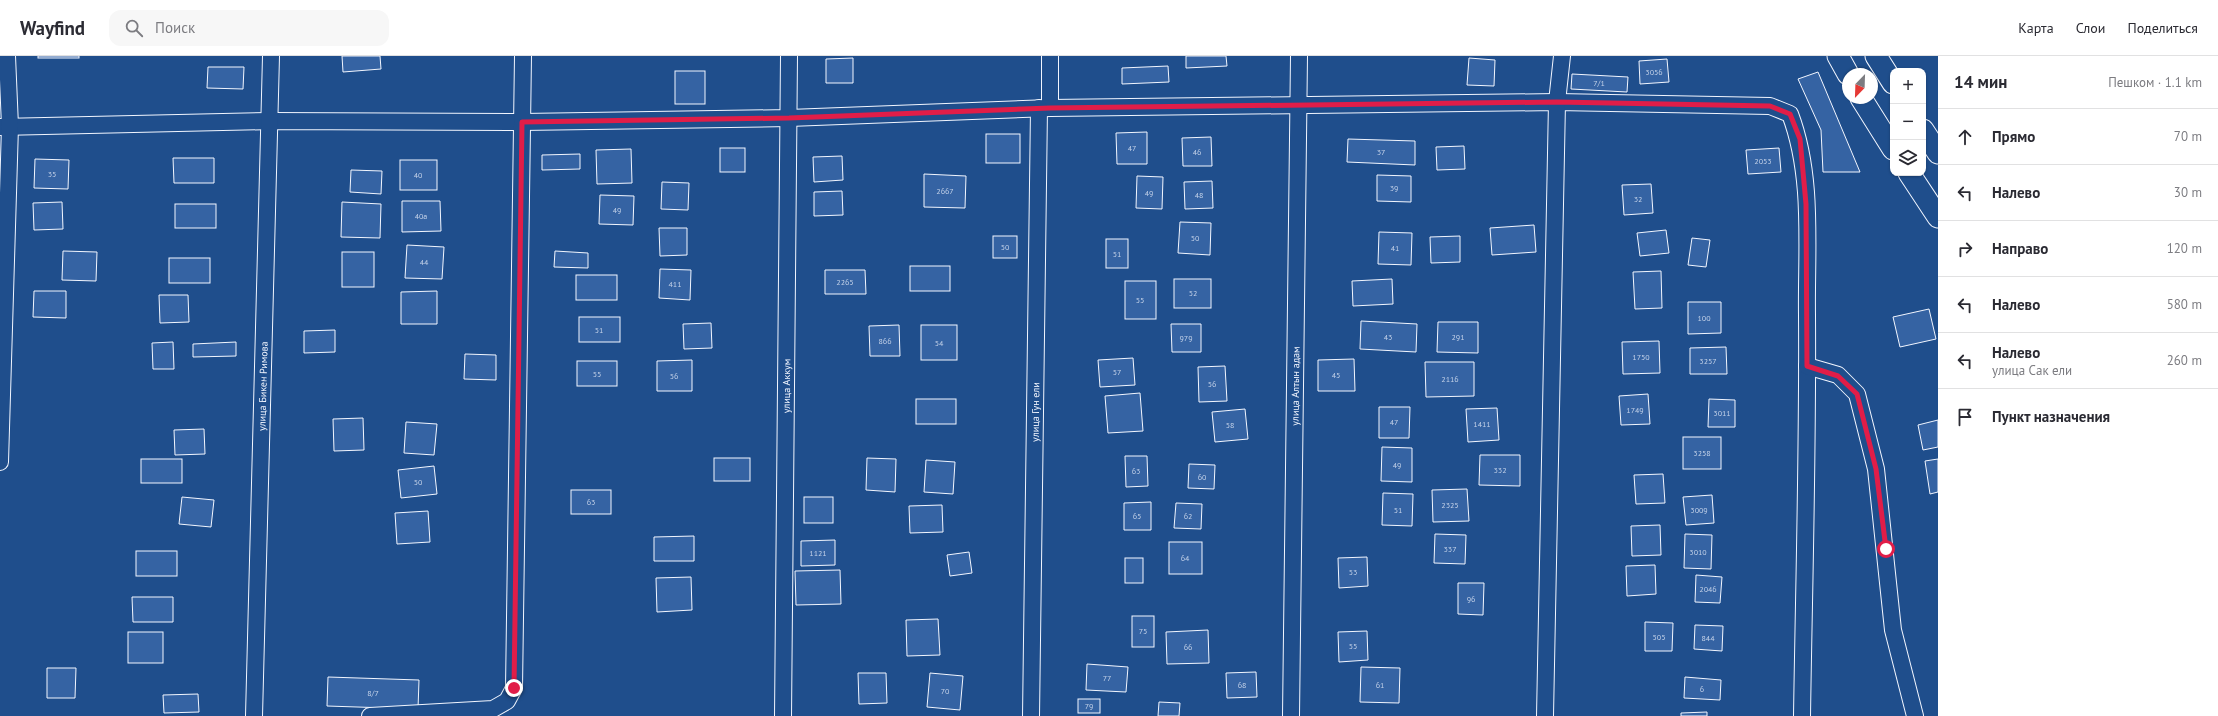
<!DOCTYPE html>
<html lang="ru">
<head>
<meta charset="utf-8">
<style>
  body { margin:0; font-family:"PT Sans",sans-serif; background:#f7f7f7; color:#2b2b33 }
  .controls { position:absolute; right:12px; top:12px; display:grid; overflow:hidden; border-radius:8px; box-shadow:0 1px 3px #0004 }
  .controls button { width:36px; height:36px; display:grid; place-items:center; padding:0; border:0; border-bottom:1px solid #e1e1e2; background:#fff; color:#2b2b33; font:20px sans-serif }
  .compass { position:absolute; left:1842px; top:12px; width:36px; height:36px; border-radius:50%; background:#fff; box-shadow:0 1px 3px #0004; rotate:203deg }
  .stop { position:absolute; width:12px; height:12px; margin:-9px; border:3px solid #e11d48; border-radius:50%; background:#fff }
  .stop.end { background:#e11d48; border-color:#fff; box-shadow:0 1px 4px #0008 }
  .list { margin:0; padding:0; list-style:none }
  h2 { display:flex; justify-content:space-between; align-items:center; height:52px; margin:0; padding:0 16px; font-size:17px }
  h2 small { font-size:13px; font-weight:400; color:#7c7c81 }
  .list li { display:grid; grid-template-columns:26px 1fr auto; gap:12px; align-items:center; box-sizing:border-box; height:56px; padding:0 16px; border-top:1px solid #e1e1e2 }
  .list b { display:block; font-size:15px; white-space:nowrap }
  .list p { margin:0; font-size:13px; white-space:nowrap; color:#7c7c81 }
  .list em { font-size:13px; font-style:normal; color:#7c7c81 }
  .icon { flex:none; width:22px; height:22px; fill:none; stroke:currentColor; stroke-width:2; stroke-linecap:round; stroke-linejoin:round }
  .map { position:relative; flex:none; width:1938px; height:660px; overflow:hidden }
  header { display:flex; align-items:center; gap:24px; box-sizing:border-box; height:56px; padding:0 20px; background:#fff; border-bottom:1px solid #e1e1e2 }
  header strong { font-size:19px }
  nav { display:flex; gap:22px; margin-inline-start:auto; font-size:14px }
  .search { width:280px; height:36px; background:#f7f7f7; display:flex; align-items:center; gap:10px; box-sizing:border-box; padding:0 14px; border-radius:12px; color:#7c7c81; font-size:15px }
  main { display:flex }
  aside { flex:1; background:#fff }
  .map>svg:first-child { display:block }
  .building { fill:#3563a3; stroke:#f2f6ff }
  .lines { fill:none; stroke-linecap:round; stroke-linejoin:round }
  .minor-casing { stroke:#f2f6ff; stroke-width:18 }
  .major-casing { stroke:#f2f6ff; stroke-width:23 }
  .minor { stroke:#1f4e8c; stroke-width:16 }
  .major { stroke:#1f4e8c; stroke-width:21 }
  .route { stroke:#e11d48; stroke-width:5 }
  .labels { text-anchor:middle; stroke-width:3; stroke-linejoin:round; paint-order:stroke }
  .number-label { font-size:8px; fill:#c3d1e8 }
  .street-label { font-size:10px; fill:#f2f6ff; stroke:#1f4e8c }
</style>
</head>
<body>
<header>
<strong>Wayfind</strong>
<div class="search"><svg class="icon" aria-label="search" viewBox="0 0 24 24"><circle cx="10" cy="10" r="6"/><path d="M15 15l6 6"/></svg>Поиск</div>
<nav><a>Карта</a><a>Слои</a><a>Поделиться</a></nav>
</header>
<main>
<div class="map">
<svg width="1938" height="660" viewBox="0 0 1938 660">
  <rect width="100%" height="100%" fill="#1f4e8c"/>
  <!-- building -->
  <g class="building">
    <rect x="38" y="0" width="41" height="2"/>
    <path d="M342 0H380L381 13 343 16Z"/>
    <path d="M1186 0H1226L1227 10 1186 12Z"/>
    <path d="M853 2V27H826V3Z"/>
    <path d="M1469 2 1495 4 1494 30 1467 29Z"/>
    <path d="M1667 3 1669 26 1640 28 1639 5Z"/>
    <path d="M1168 10 1169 26 1122 28V12Z"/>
    <path d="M208 11H244L243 33 207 32Z"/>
    <rect x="675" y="15" width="30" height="33"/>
    <path d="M1818 16 1860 116H1823L1821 74 1798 23Z"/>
    <path d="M1572 18 1628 21 1627 36 1571 33Z"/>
    <path d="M1147 76V108H1117L1116 77Z"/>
    <rect x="986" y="78" width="34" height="29"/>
    <path d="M1211 81 1212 110H1183L1182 82Z"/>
    <path d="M1348 83 1415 85V109L1347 106Z"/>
    <path d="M1464 90 1465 113 1437 114 1436 91Z"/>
    <rect x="720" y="92" width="25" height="24"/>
    <path d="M1779 92 1781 116 1748 118 1746 94Z"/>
    <path d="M631 93 632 127 597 128 596 94Z"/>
    <path d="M580 98V113L542 114V99Z"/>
    <path d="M842 100 843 124 814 126 813 101Z"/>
    <path d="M173 102H214V127H174Z"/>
    <path d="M35 103 69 104 68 133 34 132Z"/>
    <rect x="400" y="104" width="37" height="30"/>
    <path d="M351 114 382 115 381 138 350 136Z"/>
    <path d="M924 118 966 120 965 152 924 151Z"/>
    <path d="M1377 119 1411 120V146L1377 145Z"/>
    <path d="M1137 120 1163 121 1162 153 1136 152Z"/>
    <path d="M1212 125 1213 152 1185 153 1184 126Z"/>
    <path d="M662 126 689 127 688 154 661 153Z"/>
    <path d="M1651 128 1653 157 1624 159 1622 129Z"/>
    <path d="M842 135 843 159 814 160V136Z"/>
    <path d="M600 139 634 140 633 169 599 168Z"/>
    <path d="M402 145H440L441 175 402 176Z"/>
    <path d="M62 146 63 173 34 174 33 147Z"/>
    <path d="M342 146 381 148 380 182 341 181Z"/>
    <rect x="175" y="148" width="41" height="24"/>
    <path d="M1180 166 1211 167 1210 199 1178 197Z"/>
    <path d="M1534 169 1536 196 1492 199 1490 172Z"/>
    <path d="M659 172H687V199L660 200Z"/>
    <path d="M1666 174 1669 197 1640 200 1637 177Z"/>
    <path d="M1379 176 1412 177 1411 209 1378 208Z"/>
    <rect x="993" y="180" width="24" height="22"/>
    <path d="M1460 180V206L1431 207 1430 181Z"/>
    <path d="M1692 182 1710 184 1706 211 1688 209Z"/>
    <rect x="1106" y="183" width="22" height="29"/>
    <path d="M407 189 444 191 442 223 405 222Z"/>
    <path d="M63 195 97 196 96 225 62 224Z"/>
    <path d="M555 195 588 197V212L554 211Z"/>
    <rect x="342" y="196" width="32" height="35"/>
    <rect x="169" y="202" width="41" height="25"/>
    <rect x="910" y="210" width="40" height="25"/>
    <path d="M660 213 691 214 690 244 659 242Z"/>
    <path d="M825 214H865L866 238H825Z"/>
    <path d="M1661 215 1662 252 1635 253 1633 216Z"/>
    <rect x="576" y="219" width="41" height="25"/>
    <rect x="1174" y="223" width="37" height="29"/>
    <path d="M1392 223 1393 248 1353 250 1352 225Z"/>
    <rect x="1125" y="225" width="31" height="38"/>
    <path d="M34 235H66V262L33 261Z"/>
    <path d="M437 235V268H401V236Z"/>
    <path d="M159 239H188L189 266 160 267Z"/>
    <path d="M1688 246H1721V277L1688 278Z"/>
    <path d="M1929 253 1936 283 1900 291 1893 261Z"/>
    <rect x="579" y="261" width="41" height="25"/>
    <path d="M1361 265 1417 268 1416 296 1360 293Z"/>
    <path d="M1438 266H1478V297L1437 296Z"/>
    <path d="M711 267 712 292 684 293 683 268Z"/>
    <path d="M1171 268H1201V296H1172Z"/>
    <path d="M899 269 900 300H870L869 270Z"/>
    <rect x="921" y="269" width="36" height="35"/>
    <path d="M335 274V296L304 297V275Z"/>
    <path d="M1659 285 1660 317 1623 318 1622 286Z"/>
    <path d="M173 286 174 313H153L152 287Z"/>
    <path d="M236 286V300L193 301V288Z"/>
    <path d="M1726 291 1727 318H1690V292Z"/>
    <path d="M465 298 496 299V324L464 323Z"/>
    <path d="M1133 302 1135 329 1100 331 1098 304Z"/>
    <path d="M1354 303 1355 335H1318V304Z"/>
    <path d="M692 304V335H657V305Z"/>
    <rect x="577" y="305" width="40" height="25"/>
    <path d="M1425 306H1474V340L1426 341Z"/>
    <path d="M1225 310 1227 345 1199 346 1198 311Z"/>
    <path d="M1140 337 1143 375 1108 377 1105 340Z"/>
    <path d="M1648 338 1650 368 1621 369 1619 340Z"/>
    <rect x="916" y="343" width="40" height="25"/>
    <path d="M1709 343 1735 344V371H1708Z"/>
    <path d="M1379 351H1410L1409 382H1379Z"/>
    <path d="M1497 352 1499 384 1468 386 1466 353Z"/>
    <path d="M1245 353 1248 383 1215 386 1212 356Z"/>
    <path d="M363 362 364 394 334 395 333 363Z"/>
    <path d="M1938 364V391L1923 394 1918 369Z"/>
    <path d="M406 366 437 368 434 399 404 397Z"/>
    <path d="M204 373 205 398 175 399 174 374Z"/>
    <rect x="1683" y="381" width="38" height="32"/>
    <path d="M1382 391 1412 392V426L1381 425Z"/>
    <path d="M1480 399H1520V430L1479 429Z"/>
    <path d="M1125 400H1147L1148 430 1126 431Z"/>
    <rect x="714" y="402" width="36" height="23"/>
    <path d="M867 402 896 403 895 436 866 434Z"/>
    <rect x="141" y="403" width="41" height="24"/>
    <path d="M1938 403V436L1930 438 1925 405Z"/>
    <path d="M926 404 955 406 953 438 924 436Z"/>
    <path d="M1189 408 1215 409 1214 433 1188 432Z"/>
    <path d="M434 410 437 438 401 442 398 414Z"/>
    <path d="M1663 418 1665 447 1636 448 1634 419Z"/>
    <path d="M1467 433 1469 465 1433 466 1432 434Z"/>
    <rect x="571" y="434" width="40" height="24"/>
    <path d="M1383 437 1413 438 1412 470 1382 469Z"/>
    <path d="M1712 439 1714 467 1686 469 1683 441Z"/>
    <path d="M182 441 214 444 211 471 179 468Z"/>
    <rect x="804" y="441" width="29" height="26"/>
    <path d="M1151 446V474H1124V447Z"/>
    <path d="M1176 447 1202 448 1201 473 1174 472Z"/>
    <path d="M942 449 943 476 910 477 909 450Z"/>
    <path d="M428 455 430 486 397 488 395 457Z"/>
    <path d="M1660 469 1661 499 1632 500 1631 470Z"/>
    <path d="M1435 478 1466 479 1465 508 1434 507Z"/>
    <path d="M1685 478 1712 479 1711 513 1684 512Z"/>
    <path d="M694 480V505H654V481Z"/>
    <path d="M835 484V509L801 510V485Z"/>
    <rect x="1169" y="486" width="33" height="32"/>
    <rect x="136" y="495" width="41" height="25"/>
    <path d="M969 496 972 517 950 520 947 499Z"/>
    <path d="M1367 501 1368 530 1339 532 1338 502Z"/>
    <rect x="1125" y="502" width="18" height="25"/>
    <path d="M1655 509 1656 538 1627 540 1626 510Z"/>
    <path d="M840 514 841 548 796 549 795 515Z"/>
    <path d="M1696 519 1722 521 1720 547 1695 546Z"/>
    <path d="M691 521 692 554 657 556 656 522Z"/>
    <path d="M1458 527H1484L1483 559 1458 558Z"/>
    <path d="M132 541H173V566H133Z"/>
    <rect x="1132" y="560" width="22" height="31"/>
    <path d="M938 563 940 599 907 600 906 564Z"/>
    <path d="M1645 566 1673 567 1672 595H1645Z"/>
    <path d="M1695 569 1723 570 1722 595 1694 593Z"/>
    <path d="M1208 574 1209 607 1167 608 1166 576Z"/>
    <path d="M1367 575 1368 604 1339 606 1338 576Z"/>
    <rect x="128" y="576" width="35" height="31"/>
    <path d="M1087 608 1128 611 1126 636 1086 634Z"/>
    <path d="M1361 611 1400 612 1399 647 1360 646Z"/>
    <path d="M47 612H76L75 642H47Z"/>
    <path d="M1256 616 1257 641 1227 642 1226 617Z"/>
    <path d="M858 617H886L887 647 859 648Z"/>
    <path d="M930 617 963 620 960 654 927 651Z"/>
    <path d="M328 621 419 624 418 653 327 650Z"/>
    <path d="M1685 621 1721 624 1720 644 1684 642Z"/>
    <path d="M198 638 199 656 164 657 163 639Z"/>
    <rect x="1078" y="643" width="22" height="14"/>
    <path d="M1159 646 1180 647 1179 660H1158Z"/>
    <path d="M1707 656V660H1681V657Z"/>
  </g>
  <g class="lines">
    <!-- minor casing -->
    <g class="minor-casing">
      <g id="minor">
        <path d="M1050 0V52"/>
        <path d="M0 71 271 65 522 66 789 62 1050 52 1557 46 1770 50 1790 58C1814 121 1806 194 1807 259 1808 393 1804 527 1802 660"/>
        <path d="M1807 310 1838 319 1857 338 1876 413 1893 574 1915 660"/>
        <path d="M0 406 10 70 7 0"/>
        <path id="s1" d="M254 660 271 0"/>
        <path d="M370 660 493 653 507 645 514 632 523 0"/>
        <path id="s2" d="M783 660 789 0"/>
        <path id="s3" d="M1031 660 1039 52"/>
        <path id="s4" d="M1291 660 1299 0"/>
        <path d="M1545 660 1557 46 1562 0"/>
      </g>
    </g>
    <!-- major casing -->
    <g class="major-casing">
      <g id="major">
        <path d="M1838 0 1848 18"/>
        <path d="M1876 0 1893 27"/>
        <path d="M1861 42 1893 93"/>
        <path d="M1923 74 1938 97"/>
        <path d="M1909 117 1938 161"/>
      </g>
    </g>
    <!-- minor -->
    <use href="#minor" class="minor"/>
    <!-- major -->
    <use href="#major" class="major"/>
  </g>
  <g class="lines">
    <!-- route -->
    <path class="route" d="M514 632 522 66 789 62 1050 52 1557 46 1770 50 1790 58 1800 83 1806 148 1807 310 1838 320 1857 338 1876 413 1886 493"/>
  </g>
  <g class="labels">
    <!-- number labels -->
    <g class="number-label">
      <text x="1654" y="19">3056</text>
      <text x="1599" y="30">7/1</text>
      <text x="1132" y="95">47</text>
      <text x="1197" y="99">46</text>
      <text x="1381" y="99">37</text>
      <text x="1763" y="108">2053</text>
      <text x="52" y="121">35</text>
      <text x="418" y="122">40</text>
      <text x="1394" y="135">39</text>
      <text x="945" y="138">2667</text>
      <text x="1149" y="140">49</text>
      <text x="1199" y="142">48</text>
      <text x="1638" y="146">32</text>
      <text x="617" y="157">49</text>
      <text x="421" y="163">40а</text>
      <text x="1195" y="185">50</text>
      <text x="1005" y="194">50</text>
      <text x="1395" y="195">41</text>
      <text x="1117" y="201">51</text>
      <text x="424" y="209">44</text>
      <text x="845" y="229">2265</text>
      <text x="675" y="231">411</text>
      <text x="1193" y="240">52</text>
      <text x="1140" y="247">55</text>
      <text x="1704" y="265">100</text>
      <text x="599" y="277">51</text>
      <text x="1388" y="284">43</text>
      <text x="1458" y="284">291</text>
      <text x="1186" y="285">979</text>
      <text x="885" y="288">866</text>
      <text x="939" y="290">54</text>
      <text x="1641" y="304">1750</text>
      <text x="1708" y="308">3257</text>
      <text x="1117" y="319">57</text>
      <text x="597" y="321">55</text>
      <text x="1336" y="322">45</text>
      <text x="674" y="323">56</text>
      <text x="1450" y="326">2116</text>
      <text x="1212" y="331">56</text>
      <text x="1635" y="357">1749</text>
      <text x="1722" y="360">3011</text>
      <text x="1394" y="369">47</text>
      <text x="1482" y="371">1411</text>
      <text x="1230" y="372">58</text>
      <text x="1702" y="400">3258</text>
      <text x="1397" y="412">49</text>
      <text x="1500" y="417">332</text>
      <text x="1136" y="418">63</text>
      <text x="1202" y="424">60</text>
      <text x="418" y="429">50</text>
      <text x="591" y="449">63</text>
      <text x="1450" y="452">2325</text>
      <text x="1398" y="457">51</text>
      <text x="1699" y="457">3009</text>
      <text x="1137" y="463">65</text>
      <text x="1188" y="463">62</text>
      <text x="1450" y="496">337</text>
      <text x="1698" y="499">3010</text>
      <text x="818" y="500">1121</text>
      <text x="1185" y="505">64</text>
      <text x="1353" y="519">53</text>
      <text x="1708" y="536">2046</text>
      <text x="1471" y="546">96</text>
      <text x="1143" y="578">75</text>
      <text x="1659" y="584">505</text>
      <text x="1708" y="585">844</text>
      <text x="1353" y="593">55</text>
      <text x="1188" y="594">66</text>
      <text x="1107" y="625">77</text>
      <text x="1242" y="632">68</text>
      <text x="1380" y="632">61</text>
      <text x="1702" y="636">6</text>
      <text x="945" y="638">70</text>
      <text x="373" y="640">8/7</text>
      <text x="1089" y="653">79</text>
    </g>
    <!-- street labels -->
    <g class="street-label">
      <text dy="4" stroke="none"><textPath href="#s1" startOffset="330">улица Бикен Римова</textPath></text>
      <text dy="4" stroke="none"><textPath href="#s2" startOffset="330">улица Аккум</textPath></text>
      <text dy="4" stroke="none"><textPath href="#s4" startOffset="330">улица Алтын адам</textPath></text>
      <text dy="4" stroke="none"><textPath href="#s3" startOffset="304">улица Гун ели</textPath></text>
    </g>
  </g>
</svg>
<div class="controls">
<button>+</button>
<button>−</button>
<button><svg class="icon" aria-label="layers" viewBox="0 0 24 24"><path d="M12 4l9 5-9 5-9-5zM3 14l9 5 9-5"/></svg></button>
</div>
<svg class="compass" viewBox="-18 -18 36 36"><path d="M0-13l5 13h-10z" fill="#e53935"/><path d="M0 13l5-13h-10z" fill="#7c7c81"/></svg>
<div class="stop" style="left:1886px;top:493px"></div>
<div class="stop end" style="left:514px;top:632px"></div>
</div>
<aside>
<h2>14 мин<small>Пешком · 1.1 km</small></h2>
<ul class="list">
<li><svg class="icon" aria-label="ahead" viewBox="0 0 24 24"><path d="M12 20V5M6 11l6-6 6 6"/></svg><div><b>Прямо</b></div><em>70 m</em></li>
<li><svg class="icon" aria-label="left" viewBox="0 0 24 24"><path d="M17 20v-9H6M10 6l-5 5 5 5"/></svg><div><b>Налево</b></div><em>30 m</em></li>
<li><svg class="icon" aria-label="right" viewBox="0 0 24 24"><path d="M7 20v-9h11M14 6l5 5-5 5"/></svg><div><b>Направо</b></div><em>120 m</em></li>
<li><svg class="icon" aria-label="left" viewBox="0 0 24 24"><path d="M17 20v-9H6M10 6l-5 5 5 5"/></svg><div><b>Налево</b></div><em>580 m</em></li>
<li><svg class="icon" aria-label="left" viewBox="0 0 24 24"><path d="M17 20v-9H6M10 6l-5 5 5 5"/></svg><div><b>Налево</b><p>улица Сак ели</p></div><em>260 m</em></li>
<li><svg class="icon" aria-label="arrive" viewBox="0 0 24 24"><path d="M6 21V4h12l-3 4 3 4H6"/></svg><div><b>Пункт назначения</b></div></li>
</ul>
</aside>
</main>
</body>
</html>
